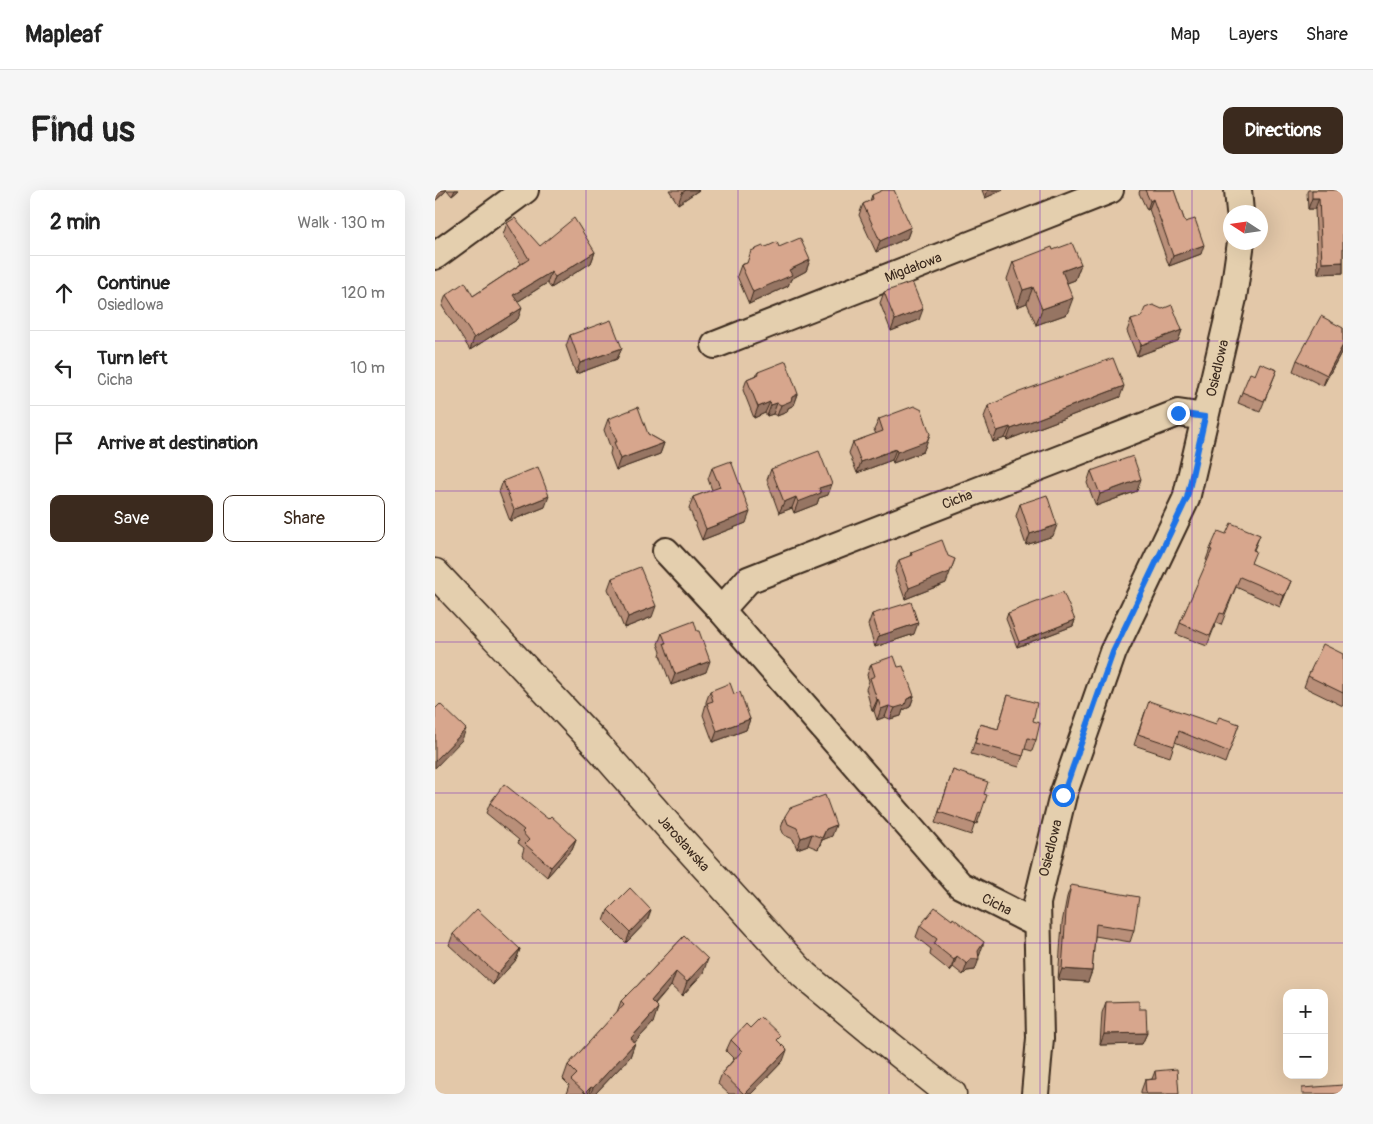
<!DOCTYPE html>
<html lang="en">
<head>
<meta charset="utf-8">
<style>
  body { margin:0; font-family:Pangolin,sans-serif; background:#f6f6f6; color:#222 }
  .controls { position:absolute; right:15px; bottom:15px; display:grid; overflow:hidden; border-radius:10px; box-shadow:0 5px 20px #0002 }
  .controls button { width:45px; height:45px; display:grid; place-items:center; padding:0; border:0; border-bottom:1px solid #e0e0e0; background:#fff; color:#222; font:25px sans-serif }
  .compass { position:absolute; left:788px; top:15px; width:45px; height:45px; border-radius:50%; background:#fff; box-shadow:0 5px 20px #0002; rotate:282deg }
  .stop { position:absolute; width:15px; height:15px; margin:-11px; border:4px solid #1a73e8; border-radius:50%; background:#fff }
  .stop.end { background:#1a73e8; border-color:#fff; box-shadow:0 1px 5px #0008 }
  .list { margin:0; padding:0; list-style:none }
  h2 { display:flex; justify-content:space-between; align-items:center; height:65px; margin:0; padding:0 20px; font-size:21px }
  h2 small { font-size:16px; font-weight:400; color:#767676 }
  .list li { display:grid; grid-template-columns:32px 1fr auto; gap:15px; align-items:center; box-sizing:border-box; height:75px; padding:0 20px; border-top:1px solid #e0e0e0 }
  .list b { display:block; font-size:19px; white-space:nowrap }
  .list p { margin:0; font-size:16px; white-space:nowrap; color:#767676 }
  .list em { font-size:16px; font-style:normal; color:#767676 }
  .actions { display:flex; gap:10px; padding:15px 20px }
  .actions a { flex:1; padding:11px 0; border:1px solid #3b2a1e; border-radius:10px; text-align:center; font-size:18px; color:#3b2a1e }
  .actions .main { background:#3b2a1e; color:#fff }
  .icon { flex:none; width:28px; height:28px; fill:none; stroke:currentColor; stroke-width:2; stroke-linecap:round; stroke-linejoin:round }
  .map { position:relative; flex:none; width:908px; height:904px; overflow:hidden; border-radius:10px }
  header { display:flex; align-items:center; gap:30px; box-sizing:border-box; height:70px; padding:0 25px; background:#fff; border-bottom:1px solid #e0e0e0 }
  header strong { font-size:24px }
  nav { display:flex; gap:28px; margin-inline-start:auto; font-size:18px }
  .intro { display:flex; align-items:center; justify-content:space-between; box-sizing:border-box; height:120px; padding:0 30px }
  h1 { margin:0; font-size:35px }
  .button { padding:12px 22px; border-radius:10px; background:#3b2a1e; color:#fff; font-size:18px; font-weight:700 }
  main { display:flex; gap:30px; padding:0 30px }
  aside { flex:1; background:#fff; border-radius:10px; box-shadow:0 5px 20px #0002 }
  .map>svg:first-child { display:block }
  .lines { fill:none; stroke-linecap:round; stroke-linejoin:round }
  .minor-casing { stroke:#3b2a1e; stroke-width:30 }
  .major-casing { stroke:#3b2a1e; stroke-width:31 }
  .minor { stroke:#e4cfae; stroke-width:26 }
  .major { stroke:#e4cfae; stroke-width:28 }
  .wall { fill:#b98f79; stroke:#3b2a1e }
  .shaded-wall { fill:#967463; stroke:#3b2a1e }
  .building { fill:#d7a68d; stroke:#3b2a1e }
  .route { stroke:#1a73e8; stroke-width:6 }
  .grid { fill:none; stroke:#7b2cbf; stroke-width:1; stroke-opacity:0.55 }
  .labels { text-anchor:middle; stroke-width:4.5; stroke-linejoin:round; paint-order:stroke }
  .street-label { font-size:14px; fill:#3b2a1e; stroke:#e4cfae }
</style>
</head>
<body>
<header>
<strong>Mapleaf</strong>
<nav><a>Map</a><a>Layers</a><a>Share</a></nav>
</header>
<div class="intro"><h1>Find us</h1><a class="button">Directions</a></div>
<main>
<aside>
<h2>2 min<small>Walk · 130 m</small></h2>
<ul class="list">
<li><svg class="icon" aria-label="ahead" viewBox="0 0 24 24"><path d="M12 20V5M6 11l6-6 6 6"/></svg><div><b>Continue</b><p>Osiedlowa</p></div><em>120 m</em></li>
<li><svg class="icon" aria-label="left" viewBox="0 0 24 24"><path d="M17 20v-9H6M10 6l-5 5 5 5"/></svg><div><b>Turn left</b><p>Cicha</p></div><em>10 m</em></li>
<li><svg class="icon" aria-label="arrive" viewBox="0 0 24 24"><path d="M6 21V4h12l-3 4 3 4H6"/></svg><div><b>Arrive at destination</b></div></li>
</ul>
<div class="actions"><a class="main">Save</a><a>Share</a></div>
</aside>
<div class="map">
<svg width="908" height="904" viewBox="0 0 908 904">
  <rect width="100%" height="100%" fill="#e3c8a9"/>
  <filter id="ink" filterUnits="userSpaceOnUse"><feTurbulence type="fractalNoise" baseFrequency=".02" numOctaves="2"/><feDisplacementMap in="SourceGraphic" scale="10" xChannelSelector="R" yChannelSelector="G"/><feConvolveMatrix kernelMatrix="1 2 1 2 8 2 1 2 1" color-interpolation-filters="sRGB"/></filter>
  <g filter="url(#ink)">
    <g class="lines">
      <!-- minor casing -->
      <g class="minor-casing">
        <g id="minor">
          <path d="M803 0 805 22"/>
          <path d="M0 66 90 0"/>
          <path d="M280 155 675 0"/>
          <path d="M231 361 286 420 525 695 602 734"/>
          <path d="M286 420 313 390 743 223 770 227"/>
          <path d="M600 904 605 848 602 713 628 605 678 462 751 309 798 108 806 52"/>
        </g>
      </g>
      <!-- major casing -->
      <g class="major-casing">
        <path id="major" d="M0 383 163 556 236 639 369 785 439 843 509 899 517 904"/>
      </g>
      <!-- minor -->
      <use href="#minor" class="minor"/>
      <!-- major -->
      <use href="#major" class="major"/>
    </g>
    <!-- wall -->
    <g class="wall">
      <path d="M0 0H24L17 6 12 0 0 11Z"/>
      <path d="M234 0H264L243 14Z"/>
      <path d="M547 0H568L550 8Z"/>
      <path d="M705 0H739V1L750 32 766 64 734 76 714 19 712 20 704 3Z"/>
      <path d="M873 0H908V83L883 84 880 19H873L872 2Z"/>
      <path d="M437 5 476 37 472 48 441 62 424 25 428 14 435 11Z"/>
      <path d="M72 33 105 56 160 62 156 73 116 98 112 93 82 112 83 129 35 160 7 116 11 105 38 106 86 74 68 45Z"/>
      <path d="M331 57H344L375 70 371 81 356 89 353 96 314 114 302 86 306 75 312 73Z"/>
      <path d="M618 60 646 74 640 90 632 93V124L601 135 592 113 582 117 572 89 578 72Z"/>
      <path d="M449 102 484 130 456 141 445 113Z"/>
      <path d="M696 130 747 140 743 151 702 166 692 141Z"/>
      <path d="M908 138V159L888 196 858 181 862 170Z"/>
      <path d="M135 145 187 158 182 169 141 184 131 156Z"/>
      <path d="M842 180 825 222 803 213 807 202 820 185Z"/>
      <path d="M323 182 363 204 359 215 353 218 352 222 342 226 338 224 332 226 330 223 319 228 308 200 312 189 321 185Z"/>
      <path d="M685 207 572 250 570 248 558 252 549 227 553 216Z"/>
      <path d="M173 229 213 244 229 253 225 264 181 280 175 264 176 259 169 240Z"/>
      <path d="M444 229 491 255 488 262 458 273 457 270 422 283 414 263 418 252 441 244 439 240Z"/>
      <path d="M277 278 311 333 267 350 254 318 258 307 277 300 273 289Z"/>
      <path d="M336 279 393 305 384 308 382 314 359 323 357 318 344 323 332 290Z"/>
      <path d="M656 281 702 301 661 316 652 293Z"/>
      <path d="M68 291 110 317 75 331 64 302Z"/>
      <path d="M585 314 618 346 591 355 581 326Z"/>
      <path d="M825 345 819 360 816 373 852 401 845 417 801 397 786 435 781 433 772 456 741 444 745 433 773 371 771 370 775 359Z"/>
      <path d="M476 362 511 393 470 409 460 381 464 370 475 366Z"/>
      <path d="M177 388 217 427 189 438 173 399Z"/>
      <path d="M573 423 640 430 638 436 582 457 571 429Z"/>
      <path d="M437 424 479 444 440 457 433 435Z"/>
      <path d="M262 441 271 482 236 495 225 465 226 462 223 454 227 443Z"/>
      <path d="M908 464V516L869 497 873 486Z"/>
      <path d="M436 474 463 477 479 506 475 517 468 520 466 526 455 529 450 527 442 530 439 521H437L431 499 434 491 432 485Z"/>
      <path d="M275 501 299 504 315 529 311 540 278 552 268 525 271 514V512Z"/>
      <path d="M573 505 598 531 601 550 597 561 590 559 584 577 536 564 545 534 563 539Z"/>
      <path d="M710 522 781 534H804L790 573 740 552 735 567 699 555Z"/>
      <path d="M518 580 549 604 546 623 542 634 540 633 536 645 500 633Z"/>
      <path d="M55 613 113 629 141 649 137 659 112 687 87 665 89 658 83 653 84 650 51 623Z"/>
      <path d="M350 626 397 646 387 650 383 659 373 655 362 659 358 649 349 645 346 638Z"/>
      <path d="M636 695 699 740 695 752 660 746 657 781 653 792 623 790 627 733 632 707Z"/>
      <path d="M173 720 212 731 191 753 169 731Z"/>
      <path d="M517 730 545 764 544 766 540 780 532 781 528 785 518 777 515 781 495 765 496 759 481 747 485 736Z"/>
      <path d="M18 744 85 759 81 770 58 795 14 755Z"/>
      <path d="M249 746 268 783 247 806 236 796 220 815 218 833 200 852 195 867 160 904H131L134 895 128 889 133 875 182 822 186 811 201 797Z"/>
      <path d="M671 812 704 819 712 843 707 854 665 855 667 823Z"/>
      <path d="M315 838 348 871 316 904H294L283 894 287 883 299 869 291 861 296 850Z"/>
      <path d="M720 881 744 904H706V901L710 890 717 889Z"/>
    </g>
    <!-- shaded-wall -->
    <g class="shaded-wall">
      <path d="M4 0H12L0 11V6L1 3Z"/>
      <path d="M20 0H24L17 6Z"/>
      <path d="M251 0H264L243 14 247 3Z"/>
      <path d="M553 0H568L550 8Z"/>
      <path d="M877 8H884L880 19H873Z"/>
      <path d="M718 9 714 19 712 20 715 11Z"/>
      <path d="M476 37 472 48 441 62 445 51Z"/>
      <path d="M769 55 766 64 734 76 738 66Z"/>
      <path d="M160 62 156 73 116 98 120 87Z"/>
      <path d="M375 70 371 81 356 89 353 96 314 114 318 102 354 80Z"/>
      <path d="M908 72V83L883 84 887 73Z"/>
      <path d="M646 74 640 90 621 97 627 81Z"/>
      <path d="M116 82 112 93 74 117 78 105Z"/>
      <path d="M598 97 592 113 582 117 588 100Z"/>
      <path d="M638 108 632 124 601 135 607 119Z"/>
      <path d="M87 118 83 129 35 160 39 148Z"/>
      <path d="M488 119 484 130 456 141 460 130Z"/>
      <path d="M747 140 743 151 702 166 706 155Z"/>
      <path d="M908 155V159L888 196 892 185Z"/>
      <path d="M187 158 182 169 141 184 145 173Z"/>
      <path d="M689 196 685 207 572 250 576 239Z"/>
      <path d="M363 204 359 215 353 218 352 222 342 226 346 215 357 207Z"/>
      <path d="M335 212 330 223 319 228 323 217Z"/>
      <path d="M342 213 338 224 332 226 336 215Z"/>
      <path d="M575 237 570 248 558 252 562 241Z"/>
      <path d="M495 244 491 255 488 262 458 273 462 262Z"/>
      <path d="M229 253 225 264 181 280 185 269Z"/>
      <path d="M461 259 457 270 422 283 426 272Z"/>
      <path d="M706 289 702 301 661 316 665 304Z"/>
      <path d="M397 294 393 305 384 308 382 314 359 323 363 312 384 298Z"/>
      <path d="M114 306 110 317 75 331 79 320Z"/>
      <path d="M361 307 357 318 344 323 349 312Z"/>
      <path d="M315 322 311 333 267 350 271 339Z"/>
      <path d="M622 335 618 346 591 355 595 344Z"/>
      <path d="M520 369 511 393 470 409 474 398Z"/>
      <path d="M856 391 852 401 845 417 849 406Z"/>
      <path d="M221 416 217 427 189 438 193 427Z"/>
      <path d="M640 430 638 436 582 457 584 452Z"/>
      <path d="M483 433 479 444 440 457 444 446Z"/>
      <path d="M275 471 271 482 236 495 240 484Z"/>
      <path d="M479 506 475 517 468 520 466 526 455 529 460 518 472 509Z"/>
      <path d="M443 509 439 521H437L442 510Z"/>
      <path d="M454 516 450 527 442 530 446 519Z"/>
      <path d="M315 529 311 540 278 552 282 541Z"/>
      <path d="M31 539 27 550 0 578V571Z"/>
      <path d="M401 635 397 646 387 650 383 659 391 639Z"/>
      <path d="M377 644 373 655 362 659 366 648Z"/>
      <path d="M141 649 137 659 112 687 116 677Z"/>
      <path d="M216 720 212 731 191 753 195 742Z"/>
      <path d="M549 752 545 764 541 769H544L540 780 532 781 528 785 532 774Z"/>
      <path d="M85 759 81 770 58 795 62 784Z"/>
      <path d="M522 766 518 777 515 781 519 770Z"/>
      <path d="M273 769 268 783 247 806 252 792Z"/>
      <path d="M627 779 657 781 653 792 623 790Z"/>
      <path d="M241 782 236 796 210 825 216 811Z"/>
      <path d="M223 818 218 833 190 863 196 848Z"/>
      <path d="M712 843 707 854 665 855 669 844Z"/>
      <path d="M200 853 195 867 160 904H155L158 898Z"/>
      <path d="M352 860 348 871 316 904H309Z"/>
      <path d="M156 897 153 904H150V903Z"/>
    </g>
    <!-- building -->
    <g class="building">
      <path d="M448 0H459L476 37 445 51 428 14 438 9 437 5Z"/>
      <path d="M710 0H739L750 32 760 29 769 55 738 66 718 9 715 11Z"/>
      <path d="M877 0H908V72L887 73 884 8H877Z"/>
      <path d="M80 28 105 56 139 28 160 62 120 87 116 82 78 105 87 118 39 148 11 105 30 92 38 106 94 69 72 33Z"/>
      <path d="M365 48 375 70 354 80 357 85 318 102 306 75 312 73 316 61 328 56 331 57 342 52 344 57Z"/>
      <path d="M637 53 646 74 627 81 638 108 607 119 598 97 588 100 578 72 617 57 618 60Z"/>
      <path d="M477 92 488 119 460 130 449 102Z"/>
      <path d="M718 115 727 119 737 115 747 140 706 155 696 130 706 127 710 118Z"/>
      <path d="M886 126 908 138V155L892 185 862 170Z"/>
      <path d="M176 130 187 158 145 173 135 145Z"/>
      <path d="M678 168 689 196 576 239 575 237 562 241 553 216 579 204Z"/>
      <path d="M351 171 363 204 357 207 356 211 346 215 342 213 336 215 335 212 323 217 312 189 324 184 323 182Z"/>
      <path d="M825 173 842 180 829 211 807 202 815 183 820 185Z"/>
      <path d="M479 216 487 220 495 244 492 251 462 262 461 259 426 272 418 252 448 241 444 229Z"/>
      <path d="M203 217 213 244 229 253 185 269 179 252H182L173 229Z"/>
      <path d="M384 261 397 294 384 298 386 303 363 312 361 307 349 312 336 279Z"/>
      <path d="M698 266 706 289 665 304 656 281Z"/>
      <path d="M296 271 315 322 271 339 258 307 285 297 277 278Z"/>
      <path d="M103 277 114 306 79 320 68 291Z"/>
      <path d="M612 305 622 335 595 344 585 314Z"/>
      <path d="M796 333 825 345 818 360 821 361 816 373 856 391 849 406 805 387 789 424 785 423 775 446 745 433 777 360 775 359 783 341 791 344Z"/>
      <path d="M507 350 513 366 520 369 515 382 474 398 464 370 477 365 476 362Z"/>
      <path d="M205 377 221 416 193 427 177 388Z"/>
      <path d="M628 402 640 430 584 452 573 423Z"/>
      <path d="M476 412 483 433 444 446 437 424Z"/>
      <path d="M259 431 262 441H264L275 471 240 484 229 453H231L227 443Z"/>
      <path d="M888 454 908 464V503L873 486Z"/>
      <path d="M459 466 463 477 468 476 479 506 472 509 470 515 460 518 454 516 446 519 443 509 442 510 435 488 440 486 436 474Z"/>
      <path d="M295 493 299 504 305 502 315 529 282 541 272 513 278 511 275 501Z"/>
      <path d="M573 505 602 513 598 531 605 533 601 550 593 548 588 566 540 553 545 534 563 539Z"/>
      <path d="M714 511 781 534 784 527 804 534 794 562 744 541 739 556 703 544Z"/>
      <path d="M5 514 31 539 0 571V519Z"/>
      <path d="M518 580 553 592 549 604 552 605 546 623 544 622 540 634 504 622Z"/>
      <path d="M69 594 113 629 116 626 141 649 116 677 90 654 94 650 87 642 89 640 55 613Z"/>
      <path d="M390 605 401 635 391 639 387 648 377 644 366 648 362 638 353 634 350 626 355 618Z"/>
      <path d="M636 695 704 707 699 740 661 734 657 781 627 779 631 722Z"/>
      <path d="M195 698 216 720 195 742 173 720Z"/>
      <path d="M500 717 517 730 518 728 549 752 543 761 544 769H536L532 774 522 766 519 770 499 754 502 749 485 736Z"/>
      <path d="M42 719 85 759 62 784 18 744Z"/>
      <path d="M249 746 273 769 252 792 241 782 216 811 223 818 196 848 200 853 158 898 156 897 150 903 136 890 142 884 133 875 189 814 186 811 200 797H201Z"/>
      <path d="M704 811V819H711L712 843 669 844 671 812Z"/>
      <path d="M326 827 346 846 342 850 352 860 309 904 287 883 307 861 296 850 311 834 315 838Z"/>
      <path d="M742 879 744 904H711L710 890 721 889 720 881Z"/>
      <path d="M908 895V904H867V898Z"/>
    </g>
  </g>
  <g class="lines" filter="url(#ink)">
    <!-- route -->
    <path class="route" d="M628 605 678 462 752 308 770 227 743 223"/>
  </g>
  <!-- grid -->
  <path class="grid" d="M151 0V904M303 0V904M454 0V904M605 0V904M757 0V904M0 151H908M0 301H908M0 452H908M0 603H908M0 753H908"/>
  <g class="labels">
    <!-- street labels -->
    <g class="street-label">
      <text transform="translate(478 77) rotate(-21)" y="5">Migdałowa</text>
      <text transform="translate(782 178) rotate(-77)" y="5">Osiedlowa</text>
      <text transform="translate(522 309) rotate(-21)" y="5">Cicha</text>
      <text transform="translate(249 653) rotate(48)" y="5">Jarosławska</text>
      <text transform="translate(615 658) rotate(-76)" y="5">Osiedlowa</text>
      <text transform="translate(562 714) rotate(27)" y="5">Cicha</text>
    </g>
  </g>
</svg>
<div class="controls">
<button>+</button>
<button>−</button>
</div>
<svg class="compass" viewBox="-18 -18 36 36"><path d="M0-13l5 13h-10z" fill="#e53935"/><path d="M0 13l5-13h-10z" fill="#767676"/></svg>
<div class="stop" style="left:628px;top:605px"></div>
<div class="stop end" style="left:743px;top:223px"></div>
</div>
</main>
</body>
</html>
